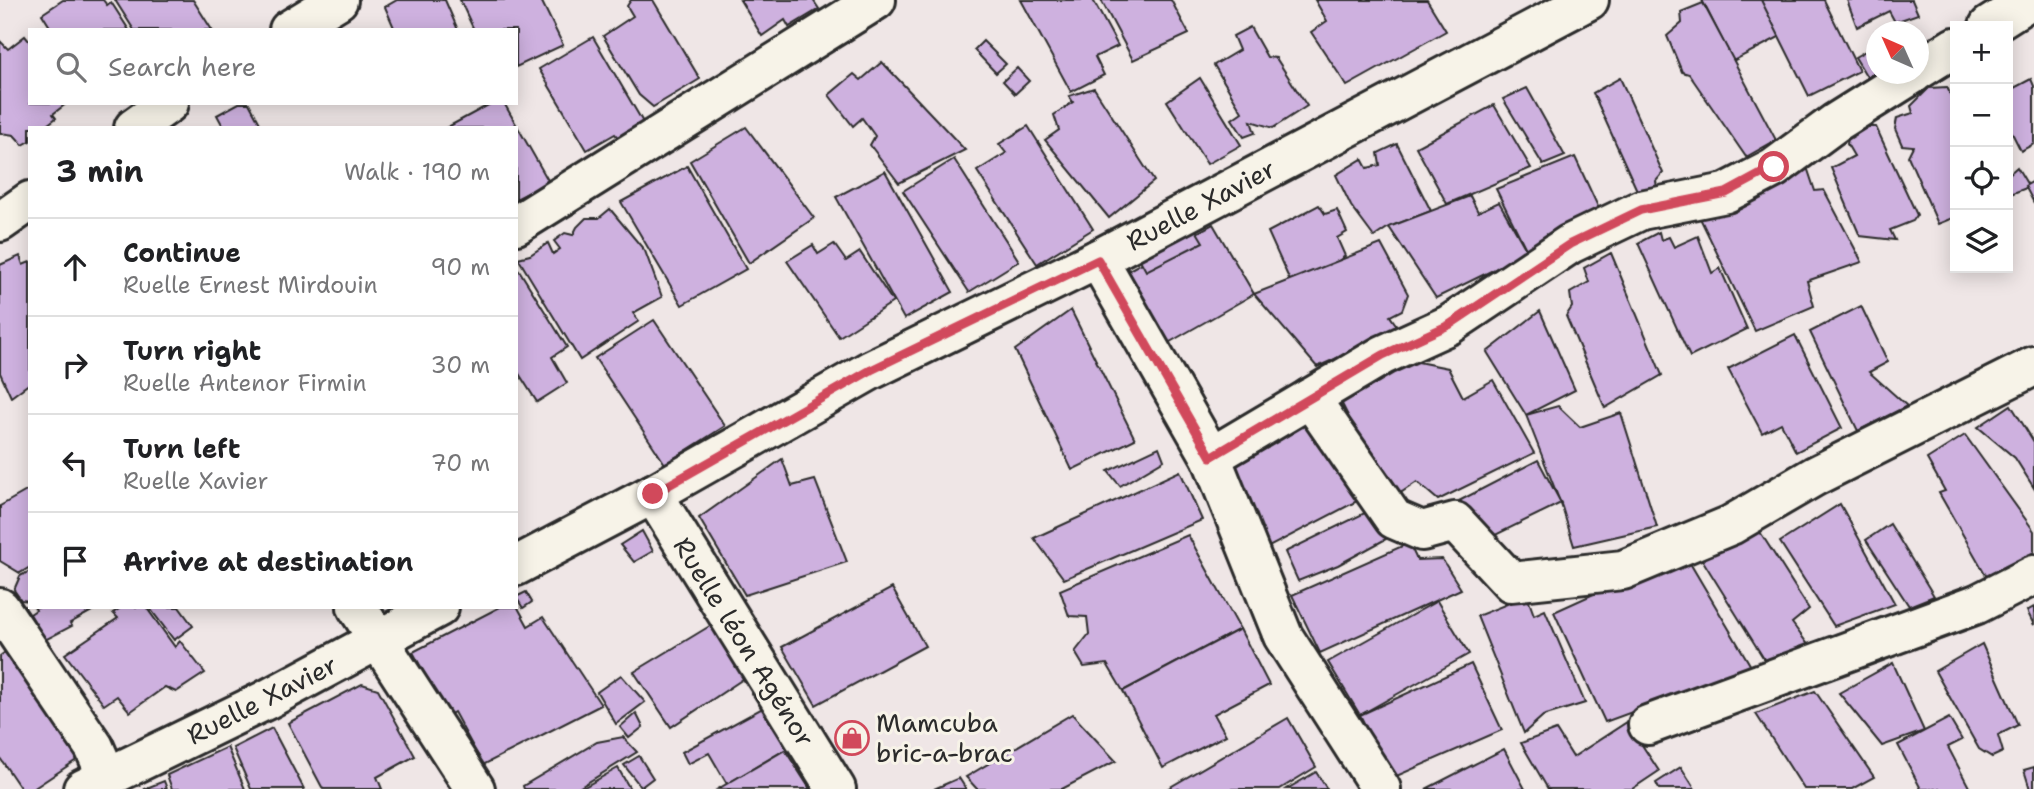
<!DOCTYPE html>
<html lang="en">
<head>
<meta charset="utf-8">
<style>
  body { margin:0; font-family:"Shantell Sans",sans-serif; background:#f6f6f6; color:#202124 }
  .controls { position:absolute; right:21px; top:21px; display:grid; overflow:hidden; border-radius:0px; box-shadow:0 4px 18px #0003 }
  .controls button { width:63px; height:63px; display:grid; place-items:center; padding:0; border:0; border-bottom:2px solid #e0e0e0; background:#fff; color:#202124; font:35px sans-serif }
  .compass { position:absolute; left:1866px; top:21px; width:63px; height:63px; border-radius:50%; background:#fff; box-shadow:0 4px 18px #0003; rotate:315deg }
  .stop { position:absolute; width:21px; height:21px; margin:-16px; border:5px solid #d1495b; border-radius:50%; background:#fff }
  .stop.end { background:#d1495b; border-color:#fff; box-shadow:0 2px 7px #0008 }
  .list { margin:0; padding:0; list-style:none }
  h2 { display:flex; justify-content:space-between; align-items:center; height:91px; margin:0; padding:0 28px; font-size:30px }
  h2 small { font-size:23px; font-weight:400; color:#757577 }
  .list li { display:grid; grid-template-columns:46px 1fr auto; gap:21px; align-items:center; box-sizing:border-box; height:98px; padding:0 28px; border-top:2px solid #e0e0e0 }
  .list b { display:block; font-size:26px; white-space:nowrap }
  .list p { margin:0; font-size:23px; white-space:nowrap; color:#757577 }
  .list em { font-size:23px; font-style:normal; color:#757577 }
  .icon { flex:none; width:38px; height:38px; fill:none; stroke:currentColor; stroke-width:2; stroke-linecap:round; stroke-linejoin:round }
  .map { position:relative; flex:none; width:2034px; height:789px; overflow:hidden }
  .search { position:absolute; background:#fff; box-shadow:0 4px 18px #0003; left:28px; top:28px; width:490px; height:77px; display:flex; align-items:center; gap:18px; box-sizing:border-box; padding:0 24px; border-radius:0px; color:#757577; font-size:26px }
  .panel { position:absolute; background:#fff; box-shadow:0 4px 18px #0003; left:28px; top:126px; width:490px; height:483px; border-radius:0px }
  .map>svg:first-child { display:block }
  .building { fill:#ceb1df; stroke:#2b2b2b; stroke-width:2 }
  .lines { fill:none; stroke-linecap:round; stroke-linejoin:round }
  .minor-casing { stroke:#2b2b2b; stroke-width:44 }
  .minor { stroke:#f7f3e8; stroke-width:38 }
  .route { stroke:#d1495b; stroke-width:9 }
  .labels { text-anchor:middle; stroke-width:6; stroke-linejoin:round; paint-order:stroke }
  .street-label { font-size:26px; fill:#2b2b2b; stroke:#f7f3e8 }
  .poi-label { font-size:26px; fill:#2b2b2b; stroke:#f7f3e8; text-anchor:start }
</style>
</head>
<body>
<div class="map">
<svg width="2034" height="789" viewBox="0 0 2034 789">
  <rect width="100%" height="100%" fill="#efe6e6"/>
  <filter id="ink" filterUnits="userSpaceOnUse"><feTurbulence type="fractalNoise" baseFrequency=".0143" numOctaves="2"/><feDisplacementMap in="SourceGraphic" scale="14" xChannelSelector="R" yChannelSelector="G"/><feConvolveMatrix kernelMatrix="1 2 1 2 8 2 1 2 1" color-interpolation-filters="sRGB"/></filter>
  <g filter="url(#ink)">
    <!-- building -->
    <g class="building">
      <path d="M63 0H103L107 5 111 2 129 30H52L42 14Z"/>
      <path d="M115 0H193L212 30H134Z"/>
      <path d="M397 0H445L458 30H395L385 7Z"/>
      <path d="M460 0H541L563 45 516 67V30H474Z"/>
      <path d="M631 0H653L700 79 653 107 639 95 603 36 633 16 627 6Z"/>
      <path d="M740 0H813L819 9 789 27 785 20 762 36Z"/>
      <path d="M1021 0H1093L1118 46 1095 57 1104 75 1071 92Z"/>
      <path d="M1101 0H1171L1189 34 1133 60Z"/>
      <path d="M1315 0H1427L1446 31 1347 86 1311 32 1327 21Z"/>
      <path d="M1702 0H1763L1781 36 1733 61Z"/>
      <path d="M1761 0H1824L1859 71 1809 96Z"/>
      <path d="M1847 0H1912L1918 14 1895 22 1889 11 1857 27Z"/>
      <path d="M1703 3 1776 140 1746 157 1689 74 1682 72 1667 36 1682 23 1681 12Z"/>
      <path d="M1250 27 1267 57 1276 58 1307 106 1273 128 1251 121 1255 133 1244 137 1232 119 1242 112 1214 65 1239 50 1233 36Z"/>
      <path d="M25 36 30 42V103H67L53 114 56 118 43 128H30V141L23 145 14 135 0 133V41L8 49Z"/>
      <path d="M593 37 644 124 620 140 615 134 587 150 539 69Z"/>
      <path d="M983 41 1006 64 996 73 974 50Z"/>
      <path d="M1876 45V72L1867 77 1855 57Z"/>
      <path d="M882 62 965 150 899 183 870 145 875 136 862 118 853 126 829 95 854 74 861 80Z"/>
      <path d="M1017 68 1029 81 1015 94 1003 81Z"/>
      <path d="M1200 78 1241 145 1207 164 1167 101Z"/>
      <path d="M1620 78 1663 173 1656 181 1657 188 1640 197 1593 93Z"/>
      <path d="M2031 79 2034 86V144L2021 151 2008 125V91Z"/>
      <path d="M1947 87 1951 96 1955 92V217L1938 224 1908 156 1913 146 1902 145 1895 129 1897 118 1913 113 1911 106 1929 88Z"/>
      <path d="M1094 88 1154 181 1109 218 1045 140 1059 130 1054 115 1073 102 1069 96Z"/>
      <path d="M1527 88 1565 156 1543 165 1503 99Z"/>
      <path d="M239 103H249L262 127 224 128 217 115Z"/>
      <path d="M492 103H504L549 182 516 199V128H446Z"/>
      <path d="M1494 105 1531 168 1447 204 1416 147Z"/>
      <path d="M1028 126 1093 229 1037 264 977 171 1006 153 999 144Z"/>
      <path d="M746 127 814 218 749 263 690 161Z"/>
      <path d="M1859 127H1876L1917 215 1913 221 1890 230 1895 240 1860 236 1831 168 1854 156 1847 144 1849 133Z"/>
      <path d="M1397 144 1431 211 1389 227 1374 237 1351 206 1336 175 1362 159 1367 168 1380 165 1378 153Z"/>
      <path d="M1802 152 1815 191 1824 190 1862 262 1807 281 1814 306 1755 331 1698 214Z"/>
      <path d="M1575 157 1600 211 1528 253 1496 189Z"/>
      <path d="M954 159 1019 261 969 292 903 191Z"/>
      <path d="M687 166 746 269 682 305 621 202Z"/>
      <path d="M2017 167 2029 187 2008 195V175Z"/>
      <path d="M885 171 953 292 904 319 836 197Z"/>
      <path d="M2034 181V203L2025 186Z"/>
      <path d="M1470 196 1478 212 1499 202 1528 253 1436 298 1389 227Z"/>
      <path d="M1319 205 1325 214 1337 210 1347 232 1337 238 1345 256 1317 277 1291 283 1268 232Z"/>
      <path d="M610 209 645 251 662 297 633 313 639 321 580 360 518 258 530 255 548 243 553 254 560 249 554 241 565 233 573 235 577 227 586 218H599Z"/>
      <path d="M1213 224 1254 294 1149 354 1107 282Z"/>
      <path d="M1194 227 1203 242 1146 271 1138 256Z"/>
      <path d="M1659 232 1661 240 1669 237 1674 247 1698 236 1712 273 1720 268 1747 329 1690 357 1638 243Z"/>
      <path d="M834 244 846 261 860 252 893 302 839 337 787 261 813 245 818 254Z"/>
      <path d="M1381 244 1408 294 1402 310 1390 316 1400 330 1317 367 1254 294Z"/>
      <path d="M1611 253 1662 375 1605 408 1566 316 1572 307 1570 293 1589 282 1584 268Z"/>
      <path d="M20 256 23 265 30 262V383L11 397 0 373V265Z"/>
      <path d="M519 270 567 347 552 357 567 383 537 402 516 369V272Z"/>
      <path d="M1861 306 1888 362 1869 372 1907 406 1858 431 1810 332Z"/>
      <path d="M1071 310 1135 439 1072 470 1015 350Z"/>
      <path d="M1540 311 1575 390 1526 415 1487 352Z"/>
      <path d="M654 320 725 426 665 464 595 358Z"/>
      <path d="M1795 335 1842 428 1796 452 1781 423 1762 433 1728 369Z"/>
      <path d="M1408 360 1448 368 1463 397 1493 380 1534 453 1438 500 1417 482 1390 500 1339 398Z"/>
      <path d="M2011 405 2034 442V488L2015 458 1978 427Z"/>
      <path d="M1558 406 1580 427 1621 413 1657 527 1574 546 1562 507 1526 415Z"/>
      <path d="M1313 410 1359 500 1265 549 1218 459Z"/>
      <path d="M1965 435 2034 531V552L1987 577 1939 493 1945 491 1927 459Z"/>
      <path d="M1159 447 1164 460 1120 486 1108 471Z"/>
      <path d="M782 459 792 486 815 480 847 562 745 595 699 518Z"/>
      <path d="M1538 460 1561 503 1477 544 1455 503Z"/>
      <path d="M1180 471 1202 520 1064 579 1034 538Z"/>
      <path d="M30 489V567L20 573 0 561V506Z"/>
      <path d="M1383 504 1397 533 1338 565 1298 581 1285 552Z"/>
      <path d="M1840 504 1895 604 1834 626 1780 542Z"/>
      <path d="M1755 524 1809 609 1792 623 1809 646 1769 667 1698 553Z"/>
      <path d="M1890 524 1934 596 1909 606 1866 540Z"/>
      <path d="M642 531 653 551 634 562 620 545Z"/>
      <path d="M1188 535 1240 629 1123 691 1107 664 1084 667 1075 652 1089 634 1087 617 1069 616 1060 590Z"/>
      <path d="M1409 543 1417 560 1442 559 1461 589 1320 653 1292 595Z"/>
      <path d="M1684 553 1752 668 1605 722 1554 612Z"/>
      <path d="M30 571V601L21 600 14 590 20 576Z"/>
      <path d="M892 588 925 646 816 705 782 647Z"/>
      <path d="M526 592 532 602 523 608 516 597Z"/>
      <path d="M1527 596 1534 615 1545 610 1585 703 1543 716 1524 733 1477 616Z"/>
      <path d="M1437 601 1469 654 1360 715 1328 662Z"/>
      <path d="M516 604 528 626 543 617 601 705 483 765 454 712 447 716 413 652 500 607H516Z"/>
      <path d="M34 607H99L70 623 72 626 45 640 30 614 36 610Z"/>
      <path d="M122 607H146L175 647 180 641 205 673 176 692 165 687 130 712 117 696 104 705 65 654 118 618 113 613Z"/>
      <path d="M149 607H179L193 626 174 640Z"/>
      <path d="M2034 607V625L2027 611Z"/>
      <path d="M718 621 752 673 671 727 634 672Z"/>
      <path d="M1240 629 1269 685 1214 714 1226 735 1163 768 1123 691Z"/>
      <path d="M1982 644 2018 725 1998 735 2003 752 1992 757 1979 749 1935 671Z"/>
      <path d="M8 650 84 755 33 789H21L0 758V656Z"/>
      <path d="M1893 663 1924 731 1882 746 1839 693Z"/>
      <path d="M1471 664 1502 730 1392 778 1360 715Z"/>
      <path d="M621 675 645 702 616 724 597 692Z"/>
      <path d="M362 684 378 689 415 756 377 777 382 789H323L288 723Z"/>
      <path d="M1815 691 1874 777 1852 789H1804L1756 714Z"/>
      <path d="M768 705 791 746 727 784 709 753 688 764 682 752Z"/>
      <path d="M636 713 643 727 629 738 620 727Z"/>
      <path d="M1072 714 1116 761 1062 789H977L966 777Z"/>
      <path d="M1288 718 1316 767 1280 789H1167Z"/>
      <path d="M1949 718 1962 740 1948 747 1970 789H1921L1898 745Z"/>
      <path d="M1627 722 1659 771 1632 789H1548L1521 743 1556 730 1573 757Z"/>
      <path d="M272 728 304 789H251L233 748Z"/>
      <path d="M623 737 637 752 577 789H524L523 786 597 742Z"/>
      <path d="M227 747 245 789H172L167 775Z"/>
      <path d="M1504 749 1525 789H1426Z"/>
      <path d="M785 750 810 789H718Z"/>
      <path d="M639 756 653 778 641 787 624 765Z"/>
      <path d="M1681 767 1695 789H1659L1656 783Z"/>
      <path d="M2034 767V789H2030L2024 770Z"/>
      <path d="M618 768 630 789H581Z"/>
      <path d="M1316 772 1327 789H1287Z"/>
      <path d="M959 778 966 789H934Z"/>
      <path d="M164 781 167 789H144Z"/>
    </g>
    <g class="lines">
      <!-- minor casing -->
      <g class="minor-casing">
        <g id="minor">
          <path d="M1989 26 2030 0"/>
          <path d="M289 30 338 0"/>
          <path d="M1918 70 1955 47"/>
          <path d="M134 128 169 103"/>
          <path d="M0 222 30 201"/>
          <path d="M516 225 876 0"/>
          <path d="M1098 259 1211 457 1283 636 1381 789"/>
          <path d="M1310 398 1394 519 1422 531 1455 522 1511 582 1623 570 1731 525 1815 476 2034 366"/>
          <path d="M1211 457 1383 355 1449 325 1570 244 1641 210 1726 193 1774 168 1835 123 1913 74"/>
          <path d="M653 494 836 789"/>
          <path d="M516 566 653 494 871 370 1098 259 1589 0"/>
          <path d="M357 607 475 789"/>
          <path d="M0 608 94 747 107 777"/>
          <path d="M1648 725 1977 604 2034 575"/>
          <path d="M83 789 266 700 439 607"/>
        </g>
      </g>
      <!-- minor -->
      <use href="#minor" class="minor"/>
    </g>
  </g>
  <g class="lines" filter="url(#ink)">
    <!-- route -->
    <path class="route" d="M653 494 871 370 1098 260 1211 457 1383 355 1449 325 1570 244 1641 210 1726 193 1774 167"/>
  </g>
  <!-- icons -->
  <defs>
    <g id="shop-ring" transform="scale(1.75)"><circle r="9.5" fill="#f7f3e8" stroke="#d1495b" stroke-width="1.5"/><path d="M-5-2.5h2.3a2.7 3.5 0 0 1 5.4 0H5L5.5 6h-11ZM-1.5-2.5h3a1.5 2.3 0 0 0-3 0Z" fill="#d1495b"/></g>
  </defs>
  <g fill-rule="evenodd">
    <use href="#shop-ring" x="852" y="738"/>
  </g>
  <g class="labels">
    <!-- street labels -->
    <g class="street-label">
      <text transform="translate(1201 205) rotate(-28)" y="9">Ruelle Xavier</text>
      <text transform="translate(744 642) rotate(58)" y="9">Ruelle léon Agénor</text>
      <text transform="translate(262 700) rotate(-27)" y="9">Ruelle Xavier</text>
    </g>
    <!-- poi labels -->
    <g class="poi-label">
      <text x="876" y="732">Mamcuba<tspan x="876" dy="30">bric-a-brac</tspan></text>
    </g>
  </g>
</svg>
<div class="controls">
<button>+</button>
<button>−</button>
<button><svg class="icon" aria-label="locate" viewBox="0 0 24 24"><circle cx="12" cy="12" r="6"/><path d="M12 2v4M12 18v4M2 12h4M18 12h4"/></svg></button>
<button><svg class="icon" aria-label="layers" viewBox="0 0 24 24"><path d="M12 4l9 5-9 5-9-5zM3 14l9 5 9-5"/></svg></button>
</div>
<svg class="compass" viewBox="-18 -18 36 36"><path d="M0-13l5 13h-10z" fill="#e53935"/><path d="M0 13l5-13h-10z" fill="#757577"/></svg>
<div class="stop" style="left:1774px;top:167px"></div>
<div class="stop end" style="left:653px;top:494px"></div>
<div class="search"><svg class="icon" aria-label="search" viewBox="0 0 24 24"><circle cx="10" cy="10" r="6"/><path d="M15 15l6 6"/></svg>Search here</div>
<section class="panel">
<h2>3 min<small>Walk · 190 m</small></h2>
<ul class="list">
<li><svg class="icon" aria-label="ahead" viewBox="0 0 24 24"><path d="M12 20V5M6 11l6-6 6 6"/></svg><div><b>Continue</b><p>Ruelle Ernest Mirdouin</p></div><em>90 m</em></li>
<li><svg class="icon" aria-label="right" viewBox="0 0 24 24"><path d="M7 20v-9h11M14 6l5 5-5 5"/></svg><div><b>Turn right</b><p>Ruelle Antenor Firmin</p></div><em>30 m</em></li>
<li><svg class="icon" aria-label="left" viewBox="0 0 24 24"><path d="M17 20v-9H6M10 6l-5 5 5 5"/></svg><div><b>Turn left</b><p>Ruelle Xavier</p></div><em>70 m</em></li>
<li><svg class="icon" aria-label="arrive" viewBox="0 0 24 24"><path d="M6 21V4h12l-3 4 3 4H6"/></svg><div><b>Arrive at destination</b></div></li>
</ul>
</section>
</div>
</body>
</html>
